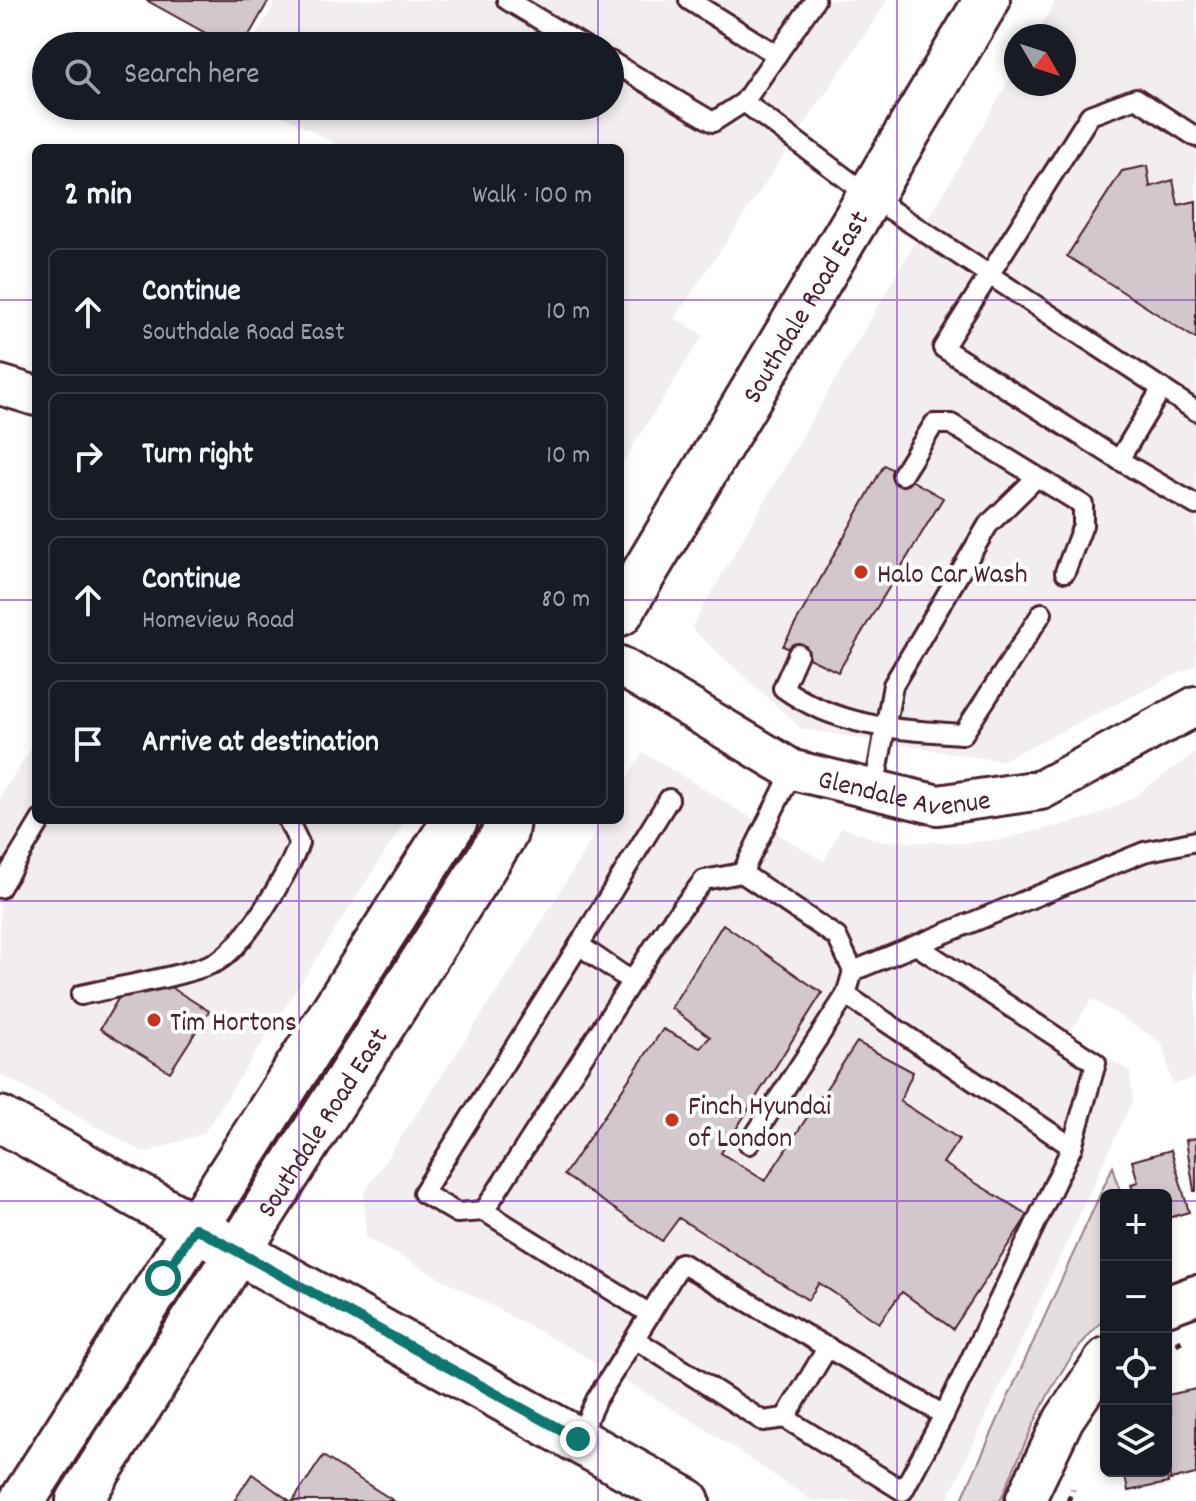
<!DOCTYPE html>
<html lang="en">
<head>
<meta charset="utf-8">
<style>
  body { margin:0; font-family:Dekko,sans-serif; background:#20242c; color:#f1f3f6 }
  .controls { position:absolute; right:24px; bottom:24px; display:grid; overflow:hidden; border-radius:12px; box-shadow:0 4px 12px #0003 }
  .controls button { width:72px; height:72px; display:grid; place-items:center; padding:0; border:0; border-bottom:2px solid #363941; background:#171b24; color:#f1f3f6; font:40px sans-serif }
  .compass { position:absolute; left:1004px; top:24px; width:72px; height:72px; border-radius:50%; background:#171b24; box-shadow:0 4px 12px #0003; rotate:129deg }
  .stop { position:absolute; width:24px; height:24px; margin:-18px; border:6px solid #0f766e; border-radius:50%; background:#fff }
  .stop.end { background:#0f766e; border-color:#fff; box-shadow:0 2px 8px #0008 }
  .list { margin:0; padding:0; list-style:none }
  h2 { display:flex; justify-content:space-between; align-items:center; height:104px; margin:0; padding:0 32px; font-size:34px }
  h2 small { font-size:26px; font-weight:400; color:#9ea1a6 }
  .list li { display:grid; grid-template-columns:52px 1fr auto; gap:24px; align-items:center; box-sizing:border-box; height:128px; margin:0 16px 16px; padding:0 16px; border:2px solid #363941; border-radius:12px }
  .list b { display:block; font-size:30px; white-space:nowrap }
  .list p { margin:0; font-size:26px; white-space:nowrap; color:#9ea1a6 }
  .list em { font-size:26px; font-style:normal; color:#9ea1a6 }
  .icon { flex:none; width:44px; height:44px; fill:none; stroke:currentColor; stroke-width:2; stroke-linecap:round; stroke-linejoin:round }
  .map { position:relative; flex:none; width:1196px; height:1501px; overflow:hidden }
  .search { position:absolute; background:#171b24; box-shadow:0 4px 12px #0003; left:32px; top:32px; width:592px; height:88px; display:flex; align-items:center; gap:20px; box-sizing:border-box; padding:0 28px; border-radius:44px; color:#9ea1a6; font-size:30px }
  .panel { position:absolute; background:#171b24; box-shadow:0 4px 12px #0003; left:32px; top:144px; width:592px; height:680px; border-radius:12px }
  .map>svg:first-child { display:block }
  .built { fill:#f2eeef }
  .green { fill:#e5dee0; stroke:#987e86; stroke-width:2 }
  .building { fill:#d2c7cb; stroke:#4a1f2b; stroke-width:2 }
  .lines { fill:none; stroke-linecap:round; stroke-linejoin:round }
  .lane-casing { stroke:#4a1f2b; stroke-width:24 }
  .street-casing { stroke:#4a1f2b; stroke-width:44 }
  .secondary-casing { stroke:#4a1f2b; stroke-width:50 }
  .path { stroke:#4a1f2b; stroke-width:5; stroke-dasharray:6 6; stroke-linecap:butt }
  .lane { stroke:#fff; stroke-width:18 }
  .street { stroke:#fff; stroke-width:38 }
  .secondary { stroke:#fff; stroke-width:44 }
  .route { stroke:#0f766e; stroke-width:10 }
  .grid { fill:none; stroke:#7b2cbf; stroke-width:2; stroke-opacity:0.55 }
  .poi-dot { fill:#c8321e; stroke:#fff; stroke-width:3 }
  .labels { text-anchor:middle; stroke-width:8; stroke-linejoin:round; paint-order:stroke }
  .street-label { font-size:28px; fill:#4a1f2b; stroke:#fff }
  .poi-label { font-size:28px; fill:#4a1f2b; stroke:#fff; text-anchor:start }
</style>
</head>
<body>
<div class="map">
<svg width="1196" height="1501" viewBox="0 0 1196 1501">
  <rect width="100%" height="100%" fill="#fff"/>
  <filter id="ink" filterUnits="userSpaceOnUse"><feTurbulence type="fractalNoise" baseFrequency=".0125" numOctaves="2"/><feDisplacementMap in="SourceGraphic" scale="16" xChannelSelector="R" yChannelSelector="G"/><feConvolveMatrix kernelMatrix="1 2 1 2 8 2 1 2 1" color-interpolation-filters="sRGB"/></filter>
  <g filter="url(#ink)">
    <!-- built -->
    <g class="built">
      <path d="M276 0H888L675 318 703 335 620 467V148H344L265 106H610V46H250Z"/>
      <path d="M1056 0H1196V665L1001 761 802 729 691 628 1016 68V84H1064V36H1035Z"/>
      <path d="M36 741V820H406L204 1133 145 1153 0 1074V796Z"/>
      <path d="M643 752 824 862 841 827 880 841 959 843 999 840 1093 817 1132 798 1196 752V1078L1172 1084 1162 1043 1092 999 1070 1033 1130 1072 1133 1099 947 1501H812L704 1428 570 1348 366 1238 364 1193 529 943 603 820H620V791Z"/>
    </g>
    <!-- green -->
    <path class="green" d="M1113 1166 1121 1195H1106V1318C1052 1367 1029 1436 1000 1501H961Z"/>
    <!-- building -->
    <g class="building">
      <path d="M146 0H269L243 46H229Z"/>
      <path d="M1147 166 1150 187 1173 180 1178 205 1196 201V339L1067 256 1122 171Z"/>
      <path d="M884 465 943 498 838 672 783 646Z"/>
      <path d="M723 924 822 993 721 1153 765 1181 857 1042 913 1072 900 1101 959 1139 943 1163 1028 1215 953 1329 902 1292 879 1323 819 1283 808 1300 679 1218 662 1241 564 1175 663 1029 700 1048 710 1037 671 1008Z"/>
      <path d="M161 981 209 1011 170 1072 100 1029 124 989Z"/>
      <path d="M1196 1138V1191H1194L1186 1140Z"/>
      <path d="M1171 1150 1189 1212 1168 1218 1166 1195H1134L1131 1184 1138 1182 1132 1161Z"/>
      <path d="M1196 1389V1474L1170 1480 1166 1417 1171 1415 1167 1395Z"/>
      <path d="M323 1456 394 1501H293Z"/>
      <path d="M1124 1471H1166L1168 1483 1128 1491Z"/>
      <path d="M252 1474 290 1501H234Z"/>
    </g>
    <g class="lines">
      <!-- lane casing -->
      <g class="lane-casing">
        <g id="lane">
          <path d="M507 0 584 46"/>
          <path d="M689 0 777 55"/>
          <path d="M815 0 744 102 868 195 1196 411"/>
          <path d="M610 61 713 122 744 102"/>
          <path d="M1196 137 1136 98 1090 115 943 348 1119 460 1196 505"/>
          <path d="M1119 460 1162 388"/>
          <path d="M902 475 934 424H951L1083 505V525L1065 572"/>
          <path d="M798 654 783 688C837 727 899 730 963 734L1042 613"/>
          <path d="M874 790 893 685 988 525 1035 479"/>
          <path d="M742 873 837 937 853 971 846 995 1072 1147 944 1415"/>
          <path d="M0 888 41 820"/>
          <path d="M579 945 669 799"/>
          <path d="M916 945 1096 1063 1072 1147"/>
          <path d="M853 971 1144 852 1196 841"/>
          <path d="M81 995C119 986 181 977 214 963 241 952 290 872 299 843L288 820"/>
          <path d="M749 1144 846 995"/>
          <path d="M484 1211 457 1213 423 1193 579 945 631 981"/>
          <path d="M635 1339 763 1421 785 1418 903 1491 944 1415 681 1263 650 1314"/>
          <path d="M785 1418 828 1347"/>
          <path d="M578 1439 596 1400 650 1314 484 1211 666 928 704 880 742 873 793 770"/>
        </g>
      </g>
      <!-- street casing -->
      <g class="street-casing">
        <g id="street">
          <path d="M0 385 36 396"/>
          <path id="s1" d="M620 666 793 770 938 805 1041 790 1196 706"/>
          <path d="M1166 1306 1196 1295"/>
          <path d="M1025 1501 1064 1419 1106 1357"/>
        </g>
      </g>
      <!-- secondary casing -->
      <g class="secondary-casing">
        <g id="secondary">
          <path id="s2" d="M620 613 987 0"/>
          <path d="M0 1119 687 1501"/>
          <path d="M22 1501 455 820"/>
          <path id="s3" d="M79 1501 505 833 507 820"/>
        </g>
      </g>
      <!-- path -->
      <g class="path">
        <path d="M1166 1350 1185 1339"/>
        <path d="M1068 1501 1073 1489"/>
      </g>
      <!-- lane -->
      <use href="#lane" class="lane"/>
      <!-- street -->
      <use href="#street" class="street"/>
      <!-- secondary -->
      <use href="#secondary" class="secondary"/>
    </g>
  </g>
  <g class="lines" filter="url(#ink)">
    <!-- route -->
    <path class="route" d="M163 1278 195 1228 578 1439"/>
  </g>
  <!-- grid -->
  <path class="grid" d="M299 0V46M598 0V46M897 0V1501M299 106V148M598 106V148M0 300H36M620 300H1196M0 600H36M620 600H1196M299 820V1501M598 820V1501M0 901H1196M0 1201H1106M1166 1201H1196"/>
  <!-- markers -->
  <g class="poi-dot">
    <circle cx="861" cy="572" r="8"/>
    <circle cx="154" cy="1020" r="8"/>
    <circle cx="672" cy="1120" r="8"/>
  </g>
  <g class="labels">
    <!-- street labels -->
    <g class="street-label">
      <text dy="10" stroke="none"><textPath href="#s2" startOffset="358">Southdale Road East</textPath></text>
      <text dy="10" stroke="none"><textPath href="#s1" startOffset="316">Glendale Avenue</textPath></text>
      <text dy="10" stroke="none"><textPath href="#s3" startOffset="450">Southdale Road East</textPath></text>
    </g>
    <!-- poi labels -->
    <g class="poi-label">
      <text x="877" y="582">Halo Car Wash</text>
      <text x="170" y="1030">Tim Hortons</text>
      <text x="688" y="1114">Finch Hyundai<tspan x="688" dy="32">of London</tspan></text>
    </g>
  </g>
</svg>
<div class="controls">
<button>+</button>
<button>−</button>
<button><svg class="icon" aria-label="locate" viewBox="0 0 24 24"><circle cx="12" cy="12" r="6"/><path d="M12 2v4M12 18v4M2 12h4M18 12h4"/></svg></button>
<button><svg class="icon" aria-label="layers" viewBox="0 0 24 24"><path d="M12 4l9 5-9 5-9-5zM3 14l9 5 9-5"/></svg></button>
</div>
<svg class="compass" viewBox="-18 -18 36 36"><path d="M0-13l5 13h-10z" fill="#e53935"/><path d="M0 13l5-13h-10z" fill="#9ea1a6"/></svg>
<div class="stop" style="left:163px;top:1278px"></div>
<div class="stop end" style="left:578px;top:1439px"></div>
<div class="search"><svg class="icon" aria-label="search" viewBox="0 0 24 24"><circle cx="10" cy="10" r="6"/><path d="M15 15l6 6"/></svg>Search here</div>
<section class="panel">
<h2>2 min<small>Walk · 100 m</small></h2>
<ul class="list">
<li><svg class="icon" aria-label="ahead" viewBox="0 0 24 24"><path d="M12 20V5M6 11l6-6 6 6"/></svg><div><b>Continue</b><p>Southdale Road East</p></div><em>10 m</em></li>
<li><svg class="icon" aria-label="right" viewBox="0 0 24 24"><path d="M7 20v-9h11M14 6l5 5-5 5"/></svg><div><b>Turn right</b></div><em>10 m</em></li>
<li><svg class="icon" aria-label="ahead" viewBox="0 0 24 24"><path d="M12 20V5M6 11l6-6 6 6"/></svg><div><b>Continue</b><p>Homeview Road</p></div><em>80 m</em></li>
<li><svg class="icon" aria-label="arrive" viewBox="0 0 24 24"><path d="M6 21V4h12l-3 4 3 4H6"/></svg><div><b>Arrive at destination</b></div></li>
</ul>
</section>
</div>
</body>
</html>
